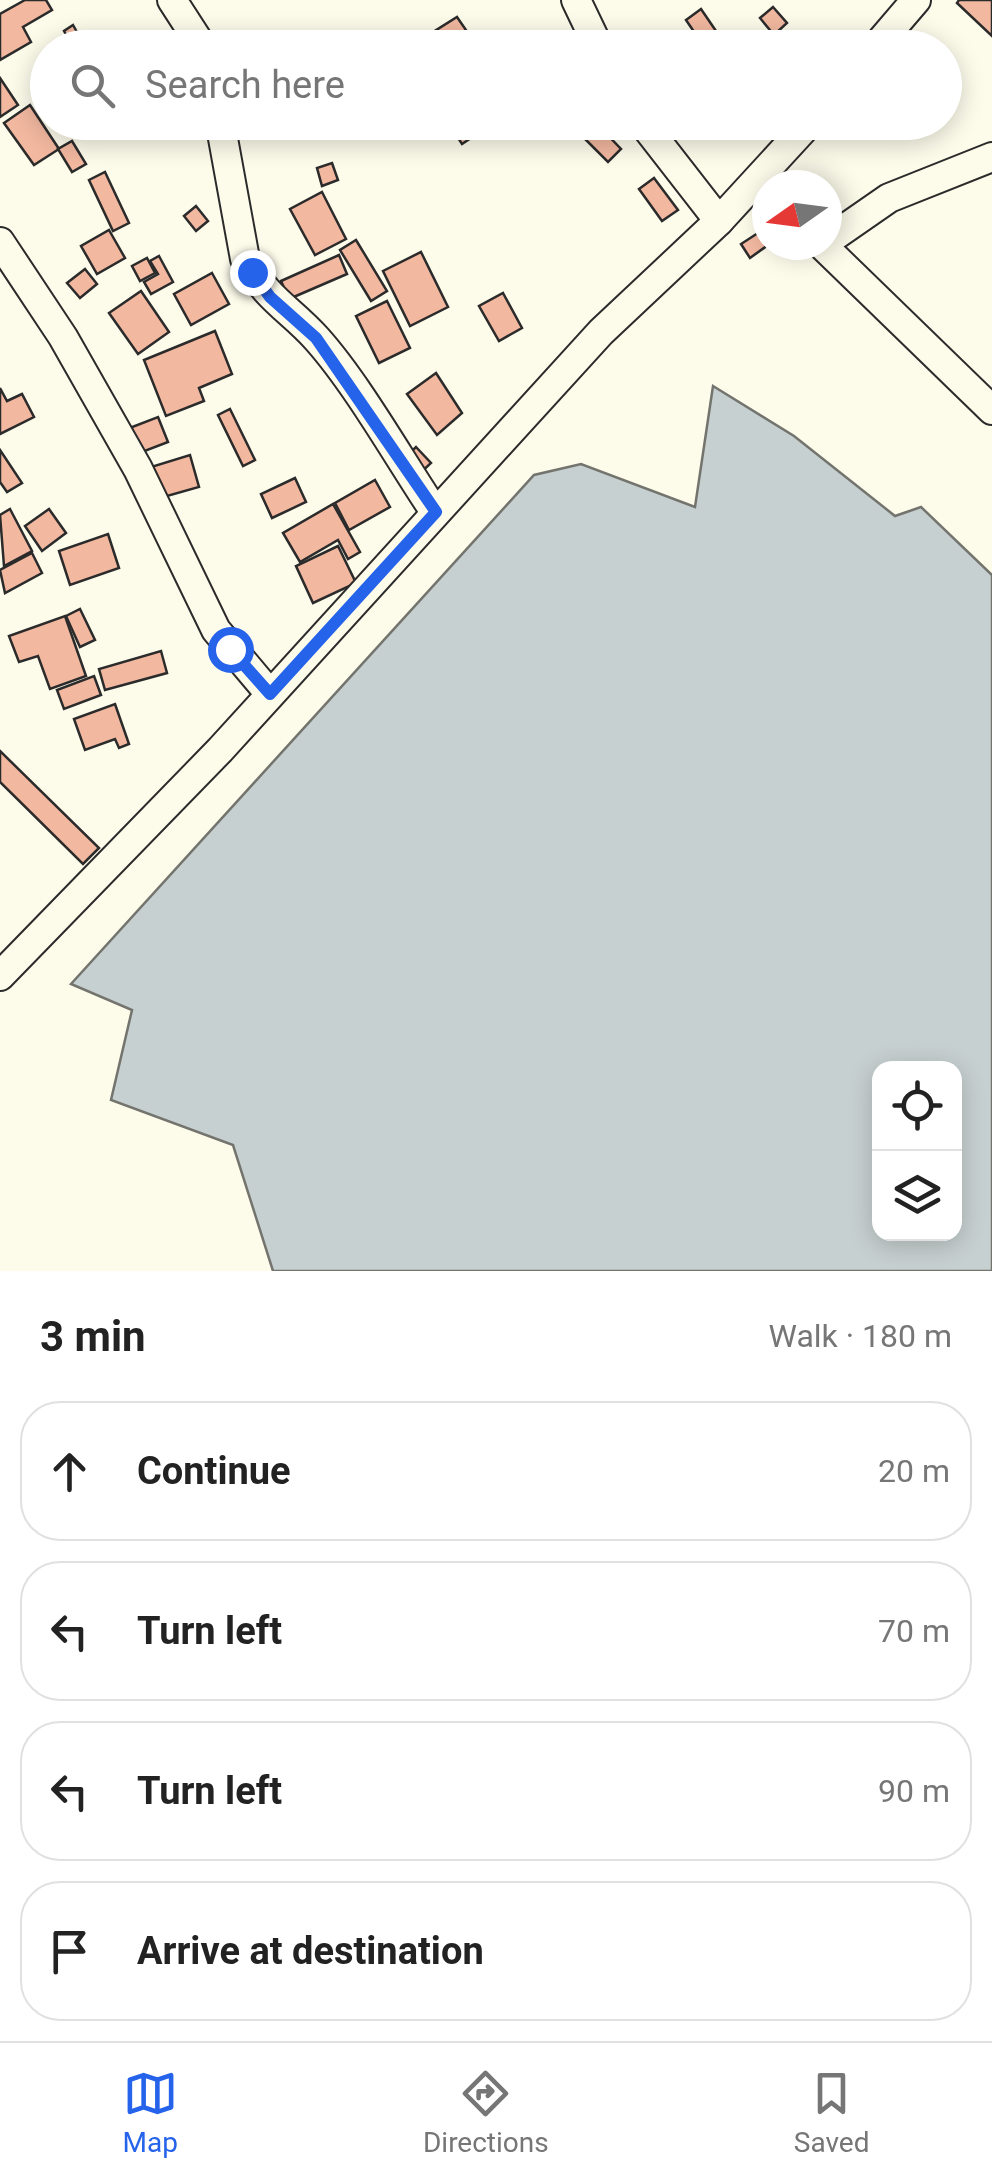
<!DOCTYPE html>
<html lang="en">
<head>
<meta charset="utf-8">
<style>
  body { margin:0; font-family:Roboto,sans-serif; background:#f2f2f2; color:#222 }
  .controls { position:absolute; right:30px; bottom:30px; display:grid; overflow:hidden; border-radius:20px; box-shadow:0 5px 25px #0003 }
  .controls button { width:90px; height:90px; display:grid; place-items:center; padding:0; border:0; border-bottom:2px solid #e0e0e0; background:#fff; color:#222; font:50px sans-serif }
  .compass { position:absolute; left:752px; top:170px; width:90px; height:90px; border-radius:50%; background:#fff; box-shadow:0 5px 25px #0003; rotate:256deg }
  .stop { position:absolute; width:30px; height:30px; margin:-22px; border:8px solid #2563eb; border-radius:50%; background:#fff }
  .stop.end { background:#2563eb; border-color:#fff; box-shadow:0 2px 10px #0008 }
  .list { margin:0; padding:0; list-style:none }
  h2 { display:flex; justify-content:space-between; align-items:center; height:130px; margin:0; padding:0 40px; font-size:42px }
  h2 small { font-size:32px; font-weight:400; color:#767676 }
  .list li { display:grid; grid-template-columns:65px 1fr auto; gap:30px; align-items:center; box-sizing:border-box; height:140px; margin:0 20px 20px; padding:0 20px; border:2px solid #e0e0e0; border-radius:40px }
  .list b { display:block; font-size:38px; white-space:nowrap }
  .list em { font-size:32px; font-style:normal; color:#767676 }
  .icon { flex:none; width:55px; height:55px; fill:none; stroke:currentColor; stroke-width:2; stroke-linecap:round; stroke-linejoin:round }
  .map { position:relative; flex:none; width:992px; height:1271px; overflow:hidden }
  .search { position:absolute; background:#fff; box-shadow:0 5px 25px #0003; left:30px; right:30px; top:30px; height:110px; display:flex; align-items:center; gap:25px; box-sizing:border-box; padding:0 35px; border-radius:55px; color:#767676; font-size:38px }
  .sheet { height:770px; background:#fff }
  nav { display:flex; justify-content:space-around; align-items:center; box-sizing:border-box; height:140px; border-top:2px solid #e0e0e0; background:#fff; font-size:28px; color:#767676 }
  nav a { display:grid; justify-items:center; gap:5px }
  nav .on { color:#2563eb }
  .map>svg:first-child { display:block }
  .water { fill:#c7d0d0; stroke:#74746e; stroke-width:2.5; fill-rule:evenodd }
  .building { fill:#f2b8a0; stroke:#2b2b2b; stroke-width:2.5 }
  .lines { fill:none; stroke-linecap:round; stroke-linejoin:round }
  .minor-casing { stroke:#2b2b2b; stroke-width:32 }
  .minor { stroke:#fdfbea; stroke-width:28 }
  .route { stroke:#2563eb; stroke-width:12 }
</style>
</head>
<body>
<div class="map">
<svg width="992" height="1271" viewBox="0 0 992 1271">
  <rect width="100%" height="100%" fill="#fdfbea"/>
  <!-- water -->
  <path class="water" d="M713 386 794 436 895 516 921 507 992 575V1271H273L233 1145 111 1100 132 1010 71 984 534 475 581 464 695 507ZM880 1068H954V1234H880Z"/>
  <!-- building -->
  <g class="building">
    <path d="M25 0H46L52 10 23 27 31 42 0 60V14Z"/>
    <path d="M959 0H992V36L957 3Z"/>
    <path d="M773 7 787 23 774 35 760 18Z"/>
    <path d="M701 9 716 31 701 42 686 20Z"/>
    <path d="M457 17 466 30 438 47 430 34Z"/>
    <path d="M73 25 81 39 72 45 64 31Z"/>
    <path d="M465 32 471 40 462 48H444Z"/>
    <path d="M174 33 179 48H155L152 41Z"/>
    <path d="M307 34 315 48H284Z"/>
    <path d="M0 78 18 105 0 117Z"/>
    <path d="M30 105 59 149 34 165 4 123Z"/>
    <path d="M448 122H495L462 144Z"/>
    <path d="M599 126 621 149 608 162 585 139Z"/>
    <path d="M72 141 86 164 72 172 58 149Z"/>
    <path d="M332 163 338 180 322 186 317 168Z"/>
    <path d="M105 172 129 223 113 231 89 180Z"/>
    <path d="M654 178 678 210 662 221 639 189Z"/>
    <path d="M322 192 346 239 315 255 290 209Z"/>
    <path d="M196 206 208 221 196 231 184 216Z"/>
    <path d="M109 230 125 258 97 274 81 246Z"/>
    <path d="M761 231 768 245 750 258 741 244Z"/>
    <path d="M356 240 387 291 371 301 340 250Z"/>
    <path d="M421 252 448 307 410 326 383 271Z"/>
    <path d="M339 255 347 274 289 299 281 281Z"/>
    <path d="M159 256 173 282 151 294 144 282 158 274 150 261Z"/>
    <path d="M147 258 155 273 140 281 132 266Z"/>
    <path d="M85 269 97 284 80 298 67 283Z"/>
    <path d="M212 273 229 304 191 325 174 294Z"/>
    <path d="M141 291 169 332 138 354 109 313Z"/>
    <path d="M503 293 522 328 499 341 479 306Z"/>
    <path d="M387 301 410 348 379 363 356 316Z"/>
    <path d="M215 331 232 374 199 388 204 401 166 416 144 360Z"/>
    <path d="M436 373 462 413 437 435 407 394Z"/>
    <path d="M0 388 7 401 22 394 34 417 0 434Z"/>
    <path d="M230 409 255 460 243 466 218 415Z"/>
    <path d="M158 417 168 442 137 454 127 429Z"/>
    <path d="M416 447 431 463 414 479 399 463Z"/>
    <path d="M0 450 22 483 7 492 0 482Z"/>
    <path d="M190 455 199 487 160 498 151 467Z"/>
    <path d="M295 478 306 502 272 518 261 494Z"/>
    <path d="M375 480 390 507 349 530 335 503Z"/>
    <path d="M333 504 360 552 348 559 338 540 300 562 283 533Z"/>
    <path d="M10 509 32 551 4 566 0 515Z"/>
    <path d="M49 509 66 533 42 551 25 526Z"/>
    <path d="M108 534 119 568 70 585 59 551Z"/>
    <path d="M338 546 356 583 313 603 296 566Z"/>
    <path d="M32 553 42 573 5 593 0 570Z"/>
    <path d="M80 609 95 640 80 647 66 616Z"/>
    <path d="M65 616 86 676 50 689 38 656 19 662 9 636Z"/>
    <path d="M161 651 167 673 105 690 99 669Z"/>
    <path d="M94 676 101 695 64 709 57 690Z"/>
    <path d="M115 704 129 744 119 748 115 739 85 750 74 719Z"/>
    <path d="M0 751 99 848 83 864 0 782Z"/>
  </g>
  <g class="lines">
    <!-- minor casing -->
    <g class="minor-casing">
      <g id="minor">
        <path d="M172 0 203 48"/>
        <path d="M576 0 599 48"/>
        <path d="M875 48 916 0"/>
        <path d="M220 122 245 259C268 301 289 308 317 339 358 385 400 460 435 512"/>
        <path d="M642 122 719 221"/>
        <path d="M827 241 889 198 992 157"/>
        <path d="M0 242 63 337 138 469 216 630 270 694"/>
        <path d="M822 245 992 410"/>
        <path d="M0 976 220 750 601 332 719 221 810 122"/>
      </g>
    </g>
    <!-- minor -->
    <use href="#minor" class="minor"/>
  </g>
  <g class="lines">
    <!-- route -->
    <path class="route" d="M230 649 270 694 436 512 316 338 270 297 252 272"/>
  </g>
</svg>
<div class="controls">
<button><svg class="icon" aria-label="locate" viewBox="0 0 24 24"><circle cx="12" cy="12" r="6"/><path d="M12 2v4M12 18v4M2 12h4M18 12h4"/></svg></button>
<button><svg class="icon" aria-label="layers" viewBox="0 0 24 24"><path d="M12 4l9 5-9 5-9-5zM3 14l9 5 9-5"/></svg></button>
</div>
<svg class="compass" viewBox="-18 -18 36 36"><path d="M0-13l5 13h-10z" fill="#e53935"/><path d="M0 13l5-13h-10z" fill="#767676"/></svg>
<div class="stop" style="left:230px;top:649px"></div>
<div class="stop end" style="left:252px;top:272px"></div>
<div class="search"><svg class="icon" aria-label="search" viewBox="0 0 24 24"><circle cx="10" cy="10" r="6"/><path d="M15 15l6 6"/></svg>Search here</div>
</div>
<section class="sheet">
<h2>3 min<small>Walk · 180 m</small></h2>
<ul class="list">
<li><svg class="icon" aria-label="ahead" viewBox="0 0 24 24"><path d="M12 20V5M6 11l6-6 6 6"/></svg><div><b>Continue</b></div><em>20 m</em></li>
<li><svg class="icon" aria-label="left" viewBox="0 0 24 24"><path d="M17 20v-9H6M10 6l-5 5 5 5"/></svg><div><b>Turn left</b></div><em>70 m</em></li>
<li><svg class="icon" aria-label="left" viewBox="0 0 24 24"><path d="M17 20v-9H6M10 6l-5 5 5 5"/></svg><div><b>Turn left</b></div><em>90 m</em></li>
<li><svg class="icon" aria-label="arrive" viewBox="0 0 24 24"><path d="M6 21V4h12l-3 4 3 4H6"/></svg><div><b>Arrive at destination</b></div></li>
</ul>
</section>
<nav>
<a class="on"><svg class="icon" aria-label="map" viewBox="0 0 24 24"><path d="M3 6l6-2 6 2 6-2v14l-6 2-6-2-6 2zM9 4v14M15 6v14"/></svg>Map</a>
<a><svg class="icon" aria-label="directions" viewBox="0 0 24 24"><path d="M12 3l9 9-9 9-9-9zM9 14v-3h6M13 9l2 2-2 2"/></svg>Directions</a>
<a><svg class="icon" aria-label="saved" viewBox="0 0 24 24"><path d="M7 4h10v16l-5-4-5 4z"/></svg>Saved</a>
</nav>
</body>
</html>
